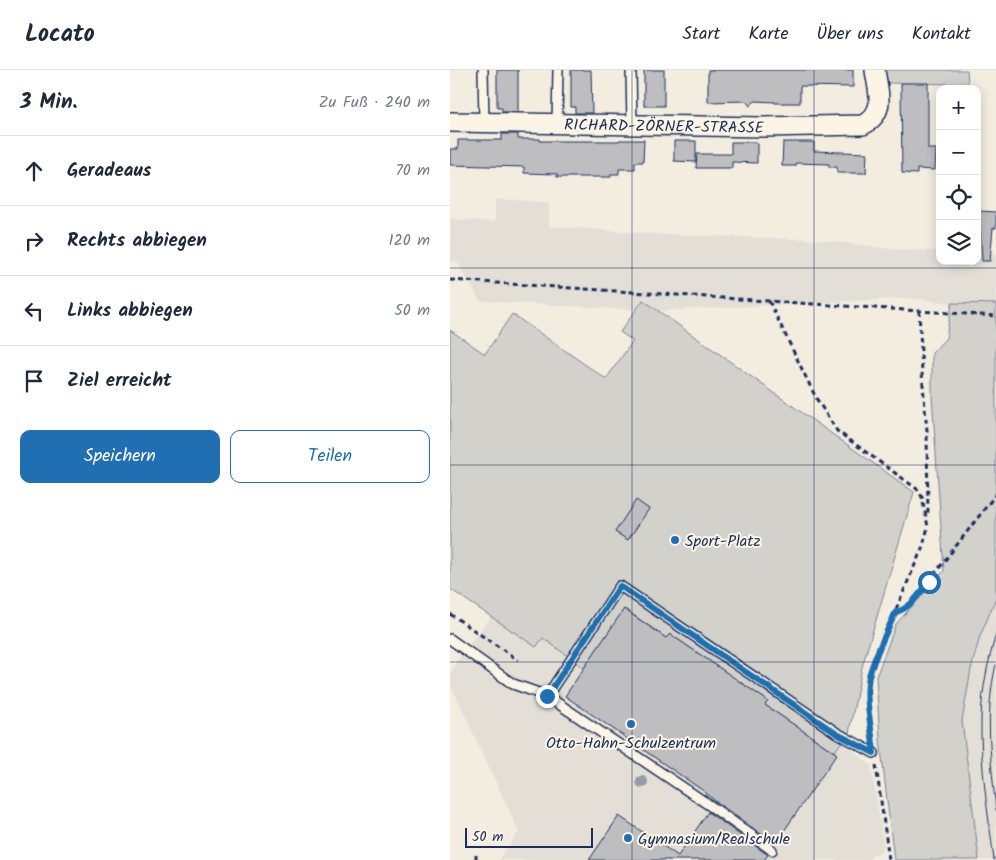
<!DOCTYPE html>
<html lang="de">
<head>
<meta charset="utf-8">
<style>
  body { margin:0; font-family:Kalam,sans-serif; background:#f2f2f3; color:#1f2937 }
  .controls { position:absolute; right:15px; top:15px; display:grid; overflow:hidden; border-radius:10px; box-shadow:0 2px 12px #0003 }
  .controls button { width:45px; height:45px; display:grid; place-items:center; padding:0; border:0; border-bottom:1px solid #e0e1e3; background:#fff; color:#1f2937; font:25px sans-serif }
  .scale { position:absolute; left:15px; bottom:12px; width:128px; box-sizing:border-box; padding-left:5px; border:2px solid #1b2f5e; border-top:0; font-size:14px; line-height:18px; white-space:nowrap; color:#1b2f5e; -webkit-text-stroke:4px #fcf5e5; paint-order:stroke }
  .stop { position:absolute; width:15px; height:15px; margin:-11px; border:4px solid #1f6fb2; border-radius:50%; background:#fff }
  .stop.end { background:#1f6fb2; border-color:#fff; box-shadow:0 1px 5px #0008 }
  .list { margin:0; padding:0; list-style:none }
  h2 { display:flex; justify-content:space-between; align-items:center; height:65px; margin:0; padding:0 20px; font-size:21px }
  h2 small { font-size:16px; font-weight:400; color:#747a83 }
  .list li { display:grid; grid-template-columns:32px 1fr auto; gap:15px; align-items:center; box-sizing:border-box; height:70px; padding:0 20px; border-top:1px solid #e0e1e3 }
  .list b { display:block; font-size:19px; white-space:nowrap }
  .list em { font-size:16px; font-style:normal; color:#747a83 }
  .actions { display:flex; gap:10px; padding:15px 20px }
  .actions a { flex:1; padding:11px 0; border:1px solid #1f6fb2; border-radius:10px; text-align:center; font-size:18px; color:#1f6fb2 }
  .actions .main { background:#1f6fb2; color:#fff }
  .icon { flex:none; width:28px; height:28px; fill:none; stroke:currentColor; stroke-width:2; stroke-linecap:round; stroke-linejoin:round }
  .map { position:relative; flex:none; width:546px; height:790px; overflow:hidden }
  header { display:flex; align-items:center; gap:30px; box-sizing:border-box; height:70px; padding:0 25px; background:#fff; border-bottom:1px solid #e0e1e3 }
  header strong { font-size:24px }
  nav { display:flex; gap:28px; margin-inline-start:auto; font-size:18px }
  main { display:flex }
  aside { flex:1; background:#fff }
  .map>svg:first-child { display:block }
  .built { fill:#e3dfd6 }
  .green { fill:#d3d1cc; stroke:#778095 }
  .building { fill:#bebec0; stroke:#1b2f5e }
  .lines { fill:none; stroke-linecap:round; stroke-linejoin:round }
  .service-casing { stroke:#1b2f5e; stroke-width:12 }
  .minor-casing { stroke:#1b2f5e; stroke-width:22 }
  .path { stroke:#1b2f5e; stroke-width:3; stroke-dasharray:5 4; stroke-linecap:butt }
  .service { stroke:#fcf5e5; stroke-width:9 }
  .minor { stroke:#fcf5e5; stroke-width:19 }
  .tram { stroke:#1b2f5e; stroke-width:1 }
  .tree { fill:#969ba8 }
  .route { stroke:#1f6fb2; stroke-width:6 }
  .grid { fill:none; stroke:#1b2f5e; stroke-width:1; stroke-opacity:0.55 }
  .poi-dot { fill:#1f6fb2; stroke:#fcf5e5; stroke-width:2 }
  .labels { text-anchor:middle; stroke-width:4; stroke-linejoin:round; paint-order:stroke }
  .street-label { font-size:16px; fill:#1b2f5e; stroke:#fcf5e5 }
  .poi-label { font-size:16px; fill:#1b2f5e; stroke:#fcf5e5; text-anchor:start }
</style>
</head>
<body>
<header>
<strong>Locato</strong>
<nav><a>Start</a><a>Karte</a><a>Über uns</a><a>Kontakt</a></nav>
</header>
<main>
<aside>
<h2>3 Min.<small>Zu Fuß · 240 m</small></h2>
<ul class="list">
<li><svg class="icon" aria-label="ahead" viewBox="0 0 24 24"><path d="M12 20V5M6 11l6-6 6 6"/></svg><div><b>Geradeaus</b></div><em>70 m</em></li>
<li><svg class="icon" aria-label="right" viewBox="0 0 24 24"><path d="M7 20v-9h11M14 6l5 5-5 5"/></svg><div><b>Rechts abbiegen</b></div><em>120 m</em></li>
<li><svg class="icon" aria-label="left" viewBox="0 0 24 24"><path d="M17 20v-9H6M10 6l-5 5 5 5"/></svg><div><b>Links abbiegen</b></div><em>50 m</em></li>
<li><svg class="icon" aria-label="arrive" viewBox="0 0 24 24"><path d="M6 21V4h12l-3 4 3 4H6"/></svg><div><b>Ziel erreicht</b></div></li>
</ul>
<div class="actions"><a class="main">Speichern</a><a>Teilen</a></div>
</aside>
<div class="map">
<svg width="546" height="790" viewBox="0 0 546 790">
  <rect width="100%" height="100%" fill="#f3ede0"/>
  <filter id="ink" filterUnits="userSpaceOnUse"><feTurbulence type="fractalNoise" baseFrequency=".02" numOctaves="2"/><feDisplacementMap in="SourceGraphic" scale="10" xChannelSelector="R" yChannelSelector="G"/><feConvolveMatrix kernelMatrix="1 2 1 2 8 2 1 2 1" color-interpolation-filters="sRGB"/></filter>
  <g filter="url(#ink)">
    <!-- built -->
    <g class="built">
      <path d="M45 129 99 132V156L206 164 372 170 442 179 490 181V191H527V183L546 184V234L502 233 459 228 207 241 193 230 186 240 30 231 7 191H0V149L45 152Z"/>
      <path d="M546 528V790H529L512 651 521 599 530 566Z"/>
      <path d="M174 539 216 568 220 564 318 631 316 635 384 682 392 672 421 695 434 777 429 783 423 784 419 790H48L69 762 0 613V604L8 589 41 547 86 577 93 568Z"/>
    </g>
    <!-- green -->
    <g class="green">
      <path d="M435 0H517L518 14 437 13Z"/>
      <path d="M193 230 464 422 412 597 399 663 384 682 315 635 318 631 220 564 216 568 175 539 134 598 93 568 86 577 0 519V260L35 284 62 244 156 309 183 271 170 262Z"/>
      <path d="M502 233 546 234V528L530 566 521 599 512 651 529 790H444L430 670 426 607 446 554 494 501 482 326V283L496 268Z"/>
    </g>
    <!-- building -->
    <g class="building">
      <path d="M47 0H68V42H52V38H47Z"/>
      <path d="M121 0H141L142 43H125V37H121Z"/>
      <rect x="194" y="0" width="20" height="36"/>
      <path d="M258 0H403V17L350 16V33H325V32L305 31 300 36 296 31 258 32Z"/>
      <path d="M451 13H478V79H486L485 100 467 99V104L452 103Z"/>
      <path d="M52 64H68V69H90V71H169V70H194L193 92H185V99H169V104H161V107H107V104L74 103V97L0 95V79H8V70H52Z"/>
      <path d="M224 71H246V92L224 91Z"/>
      <path d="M281 72H307V93L282 92V98H246L247 84H281Z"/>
      <path d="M333 72H364V81L417 83 416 103H387V97H379V94L346 93V96H332Z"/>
      <path d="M529 141 546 142V158H543L540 191H532Z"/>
      <path d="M186 430 199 439 178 470 165 462Z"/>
      <path d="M174 539 216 568 220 564 318 631 315 635 387 684 325 774 265 731 255 722 115 626Z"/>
      <path d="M258 742 318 785 314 790H139L169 746 228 786Z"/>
    </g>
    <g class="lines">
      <!-- service casing -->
      <g class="service-casing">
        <g id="service">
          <path d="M33 0 34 52"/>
          <path d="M181 0 182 55"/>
          <path d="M107 54 108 0"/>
          <path d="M0 569 63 614 97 626 265 739 322 780"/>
          <path d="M97 626 170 516 387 663 424 683"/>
        </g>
      </g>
      <!-- minor casing -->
      <g class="minor-casing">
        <g id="minor">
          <path id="s1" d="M0 52 313 57 413 55C437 41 428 23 425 0"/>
        </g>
      </g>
      <!-- path -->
      <g class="path">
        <path d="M0 210 546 246"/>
        <path d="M319 231 366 328 387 361 467 419 472 427 478 457 473 476 429 579 419 608 418 634 423 669"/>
        <path d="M469 240 472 303 477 361 478 446"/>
        <path d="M446 542 453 540 463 532 546 424"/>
        <path d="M0 544 68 590"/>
        <path d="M426 695 439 790"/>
        <path d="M26 790V782"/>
      </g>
      <!-- service -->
      <use href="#service" class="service"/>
      <!-- minor -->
      <use href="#minor" class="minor"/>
      <!-- tram -->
      <g class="tram">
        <path d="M546 595C534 642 541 692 546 740"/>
        <path d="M544 790C538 743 530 695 531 648 532 619 538 591 546 564"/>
      </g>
    </g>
    <!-- trees -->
    <circle class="tree" cx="192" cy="712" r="6"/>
  </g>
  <g class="lines" filter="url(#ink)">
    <!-- route -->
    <path class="route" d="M97 626 170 516 387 664 424 683C422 660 414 628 419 606 425 584 436 563 446 542 461 538 469 524 479 512"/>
  </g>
  <!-- grid -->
  <path class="grid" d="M182 0V790M364 0V790M0 198H546M0 395H546M0 592H546"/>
  <!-- markers -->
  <g class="poi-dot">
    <circle cx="225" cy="470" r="5"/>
    <circle cx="181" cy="654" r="5"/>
    <circle cx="178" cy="768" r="5"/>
  </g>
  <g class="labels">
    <!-- street labels -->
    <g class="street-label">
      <text dy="6" stroke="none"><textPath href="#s1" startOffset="214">RICHARD-ZÖRNER-STRASSE</textPath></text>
    </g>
    <!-- poi labels -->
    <g class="poi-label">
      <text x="235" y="476">Sport-Platz</text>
      <text x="181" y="678" text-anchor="middle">Otto-Hahn-Schulzentrum</text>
      <text x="188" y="774">Gymnasium/Realschule</text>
    </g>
  </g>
</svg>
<div class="controls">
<button>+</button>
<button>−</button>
<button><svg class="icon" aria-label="locate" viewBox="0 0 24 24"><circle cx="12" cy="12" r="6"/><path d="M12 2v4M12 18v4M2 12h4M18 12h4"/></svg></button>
<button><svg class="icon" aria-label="layers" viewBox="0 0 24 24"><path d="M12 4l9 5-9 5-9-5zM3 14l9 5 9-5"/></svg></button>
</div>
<div class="scale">50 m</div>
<div class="stop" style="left:479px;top:512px"></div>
<div class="stop end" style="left:97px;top:626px"></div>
</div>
</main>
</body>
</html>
